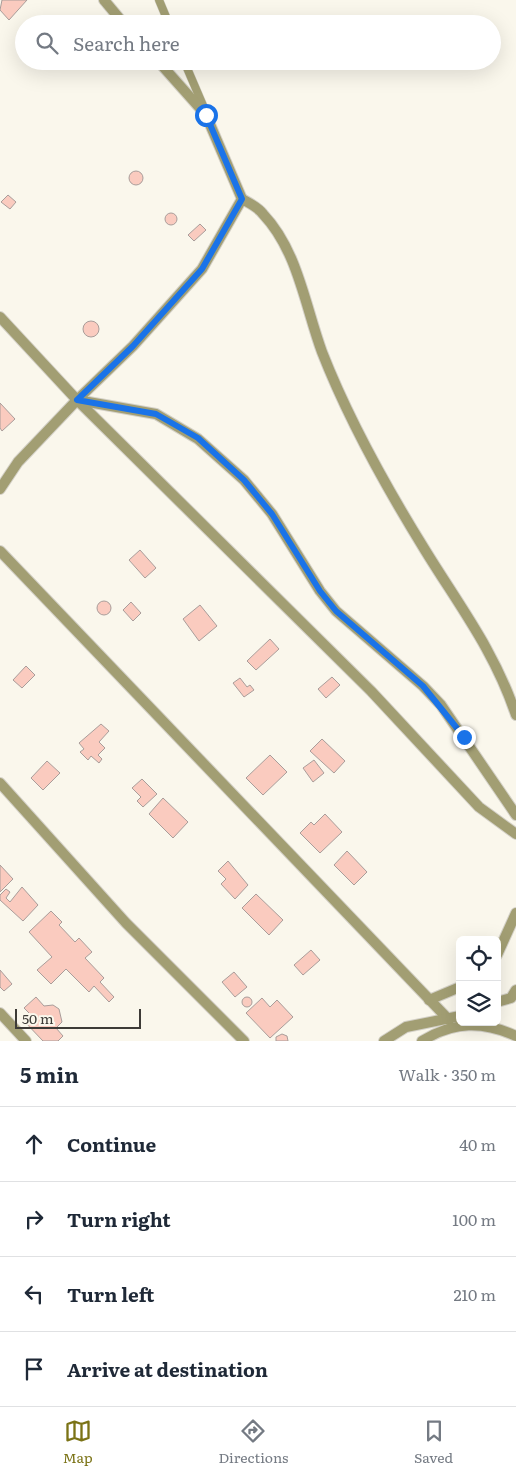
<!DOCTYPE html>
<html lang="en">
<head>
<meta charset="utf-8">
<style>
  body { margin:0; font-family:Literata,serif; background:#f2f2f3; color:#1f2937 }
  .controls { position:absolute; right:15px; bottom:15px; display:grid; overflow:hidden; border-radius:8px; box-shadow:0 5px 20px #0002 }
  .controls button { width:45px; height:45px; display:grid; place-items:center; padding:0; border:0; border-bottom:1px solid #e0e1e3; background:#fff; color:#1f2937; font:25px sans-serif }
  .scale { position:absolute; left:15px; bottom:12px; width:126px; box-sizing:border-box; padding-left:5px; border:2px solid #3d3b37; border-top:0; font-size:14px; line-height:18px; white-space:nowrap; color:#3d3b37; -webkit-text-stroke:4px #faf7ec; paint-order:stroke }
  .stop { position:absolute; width:15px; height:15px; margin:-11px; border:4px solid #1a73e8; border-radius:50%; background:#fff }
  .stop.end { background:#1a73e8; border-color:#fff; box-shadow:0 1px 5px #0008 }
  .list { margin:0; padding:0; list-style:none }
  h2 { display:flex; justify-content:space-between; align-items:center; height:65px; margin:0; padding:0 20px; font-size:21px }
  h2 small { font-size:16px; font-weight:400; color:#747a83 }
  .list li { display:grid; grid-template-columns:32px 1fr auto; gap:15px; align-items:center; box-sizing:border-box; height:75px; padding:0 20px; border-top:1px solid #e0e1e3 }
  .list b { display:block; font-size:19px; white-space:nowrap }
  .list em { font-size:16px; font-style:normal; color:#747a83 }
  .icon { flex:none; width:28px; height:28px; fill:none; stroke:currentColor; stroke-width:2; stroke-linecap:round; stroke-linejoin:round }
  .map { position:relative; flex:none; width:516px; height:1041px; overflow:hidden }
  .search { position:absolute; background:#fff; box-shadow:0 5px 20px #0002; left:15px; right:15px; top:15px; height:55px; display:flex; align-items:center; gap:12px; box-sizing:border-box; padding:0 18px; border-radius:28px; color:#747a83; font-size:19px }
  .sheet { height:365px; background:#fff }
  nav { display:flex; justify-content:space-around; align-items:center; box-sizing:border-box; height:70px; border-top:1px solid #e0e1e3; background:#fff; font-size:14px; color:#747a83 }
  nav a { display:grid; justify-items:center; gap:2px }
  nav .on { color:#7b7316 }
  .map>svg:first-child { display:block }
  .building { fill:#facbbf; stroke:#a99d9a }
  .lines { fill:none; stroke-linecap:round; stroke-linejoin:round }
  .service-casing { stroke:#d4d1c8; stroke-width:9 }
  .minor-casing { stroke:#d4d1c8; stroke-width:12 }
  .service { stroke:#a29e73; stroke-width:8 }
  .minor { stroke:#a29e73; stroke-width:10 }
  .route { stroke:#1a73e8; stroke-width:6 }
</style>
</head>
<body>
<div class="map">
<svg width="516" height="1041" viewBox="0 0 516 1041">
  <rect width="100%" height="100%" fill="#faf7ec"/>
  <!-- building -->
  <g class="building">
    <path d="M2 0H27L9 20 0 10Z"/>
    <circle cx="136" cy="178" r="7"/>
    <path d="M8 195 16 202 10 209 1 202Z"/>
    <circle cx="171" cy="219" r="6"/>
    <path d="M200 224 206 230 194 241 188 235Z"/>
    <circle cx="91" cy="329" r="8"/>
    <path d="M0 403 15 419 2 431 0 428Z"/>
    <path d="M140 550 156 568 145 578 129 560Z"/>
    <circle cx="104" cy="608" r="7"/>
    <path d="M131 602 141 613 133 621 123 610Z"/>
    <path d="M200 605 217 626 199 641 183 619Z"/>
    <path d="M270 639 279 649 256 670 247 661Z"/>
    <path d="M26 666 35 675 22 688 13 680Z"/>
    <path d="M332 677 340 685 326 698 318 689Z"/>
    <path d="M240 678 247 687 250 685 254 690 244 697 233 683Z"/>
    <path d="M101 724 109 731 99 742 105 748 98 755 102 759 99 763 91 756 88 760 80 752 84 749 79 743Z"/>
    <path d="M322 739 345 761 334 773 310 751Z"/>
    <path d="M270 755 287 772 263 795 246 778Z"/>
    <path d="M314 760 324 773 313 782 303 768Z"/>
    <path d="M47 761 60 773 43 790 31 778Z"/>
    <path d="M142 779 157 794 143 807 137 801 141 797 132 788Z"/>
    <path d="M163 798 188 822 173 838 149 814Z"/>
    <path d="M325 814 342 832 320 853 300 833 311 822 314 825Z"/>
    <path d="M347 851 367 872 354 885 334 865Z"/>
    <path d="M228 861 248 885 235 899 221 884 226 879 218 871Z"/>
    <path d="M0 865 13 879 0 892Z"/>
    <path d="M22 887 38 905 23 921 0 900V895L6 889 10 892 6 898 10 902Z"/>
    <path d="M256 894 283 920 269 935 242 908Z"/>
    <path d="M51 911 62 922 59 925 75 942 79 938 92 952 85 958 104 978 100 982 114 997 109 1002 94 986 89 992 66 969 51 984 37 970 52 957 29 932Z"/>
    <path d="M311 950 320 960 303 975 294 965Z"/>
    <path d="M0 970 12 984 4 991 0 987Z"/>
    <path d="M234 972 247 987 235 997 222 982Z"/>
    <circle cx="247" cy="1002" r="5"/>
    <path d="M36 997 44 1006 53 1005 59 1009 62 1022 56 1028 63 1036 58 1041H43L23 1020 30 1014 24 1008Z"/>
    <path d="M262 998 270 1007 277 1000 293 1017 270 1038 246 1013Z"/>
    <path d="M282 1034 287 1036 288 1041H276V1037Z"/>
  </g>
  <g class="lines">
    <!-- service casing -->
    <g class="service-casing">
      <g id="service">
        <path d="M159 0 169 24"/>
        <path d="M184 61 205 110"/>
      </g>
    </g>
    <!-- minor casing -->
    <g class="minor-casing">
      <g id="minor">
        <path d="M104 0 124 24"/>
        <path d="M242 199C249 203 258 207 263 214 298 251 305 306 322 352 349 421 386 487 425 550 460 607 494 650 516 715"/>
        <path d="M0 317 77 400 371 691 479 807 516 834"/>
        <path d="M77 400 156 414 198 439 244 480 272 514 320 591 336 611 423 686 441 705 516 815"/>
        <path d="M0 489 18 462 77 400 133 346 202 269 242 199 206 115 158 61"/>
        <path d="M0 551 449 1020"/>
        <path d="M0 783 126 923 244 1041"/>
        <path d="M497 955 516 913"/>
        <path d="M429 1000 460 987"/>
        <path d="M497 1002 511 998 516 990"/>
        <path d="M0 1013 26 1041"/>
        <path d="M384 1041 406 1027 460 1016"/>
        <path d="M422 1041C454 1021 483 1021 516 1036"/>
      </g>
    </g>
    <!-- service -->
    <use href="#service" class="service"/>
    <!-- minor -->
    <use href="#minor" class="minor"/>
  </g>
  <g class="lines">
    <!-- route -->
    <path class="route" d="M206 115 242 199 202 269 133 346 77 400 156 414 198 438 244 480 272 514 320 591 336 611 423 686 464 737"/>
  </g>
</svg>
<div class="controls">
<button><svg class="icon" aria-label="locate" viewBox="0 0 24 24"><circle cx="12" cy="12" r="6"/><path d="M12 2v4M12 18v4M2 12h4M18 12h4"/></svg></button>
<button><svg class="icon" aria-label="layers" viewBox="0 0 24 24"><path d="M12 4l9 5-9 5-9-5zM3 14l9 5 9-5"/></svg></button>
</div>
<div class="scale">50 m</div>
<div class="stop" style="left:206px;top:115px"></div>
<div class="stop end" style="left:464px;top:737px"></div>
<div class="search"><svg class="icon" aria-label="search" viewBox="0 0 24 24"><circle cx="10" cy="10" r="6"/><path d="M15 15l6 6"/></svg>Search here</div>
</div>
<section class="sheet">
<h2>5 min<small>Walk · 350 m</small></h2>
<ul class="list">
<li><svg class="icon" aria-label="ahead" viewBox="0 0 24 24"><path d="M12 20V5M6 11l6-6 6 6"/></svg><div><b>Continue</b></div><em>40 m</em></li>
<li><svg class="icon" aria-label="right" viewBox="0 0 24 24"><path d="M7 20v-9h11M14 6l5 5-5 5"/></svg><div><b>Turn right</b></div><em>100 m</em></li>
<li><svg class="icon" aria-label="left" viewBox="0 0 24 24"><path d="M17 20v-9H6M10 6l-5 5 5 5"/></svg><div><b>Turn left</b></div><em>210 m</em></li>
<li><svg class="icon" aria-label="arrive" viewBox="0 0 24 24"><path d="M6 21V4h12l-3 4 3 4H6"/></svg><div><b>Arrive at destination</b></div></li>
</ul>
</section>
<nav>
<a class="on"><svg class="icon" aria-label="map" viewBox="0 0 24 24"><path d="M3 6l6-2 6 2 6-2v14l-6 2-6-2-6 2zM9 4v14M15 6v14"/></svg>Map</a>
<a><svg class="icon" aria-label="directions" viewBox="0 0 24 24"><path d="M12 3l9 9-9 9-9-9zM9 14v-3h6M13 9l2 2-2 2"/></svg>Directions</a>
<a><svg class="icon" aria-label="saved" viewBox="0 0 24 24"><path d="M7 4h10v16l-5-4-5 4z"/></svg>Saved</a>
</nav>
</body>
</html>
